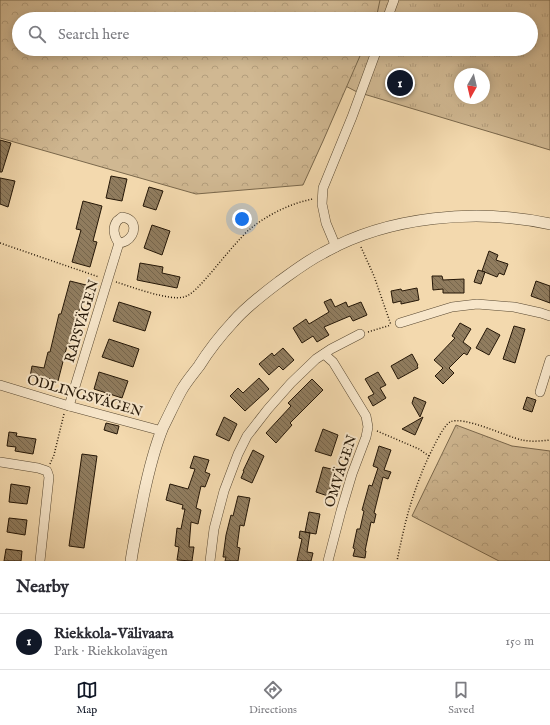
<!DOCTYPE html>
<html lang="en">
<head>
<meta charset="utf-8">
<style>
  body { margin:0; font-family:"IM FELL English",serif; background:#f2f2f3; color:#2b2b33 }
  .compass { position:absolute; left:454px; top:68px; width:36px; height:36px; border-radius:50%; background:#fff; box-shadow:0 2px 10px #0003; rotate:188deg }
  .you { position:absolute; left:242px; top:219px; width:14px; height:14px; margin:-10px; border:3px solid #fff; border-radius:50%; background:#1a73e8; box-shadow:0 0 0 6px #1a73e833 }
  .badge { display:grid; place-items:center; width:26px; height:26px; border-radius:50%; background:#111827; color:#fff; font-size:13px; font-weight:700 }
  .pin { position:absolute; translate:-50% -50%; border:2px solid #fff; box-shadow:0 1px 4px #0006 }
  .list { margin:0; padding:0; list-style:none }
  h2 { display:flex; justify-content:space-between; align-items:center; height:52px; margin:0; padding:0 16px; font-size:17px }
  h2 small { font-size:13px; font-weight:400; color:#7c7c81 }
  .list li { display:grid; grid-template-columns:26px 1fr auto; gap:12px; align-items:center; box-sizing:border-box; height:56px; padding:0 16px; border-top:1px solid #e1e1e2 }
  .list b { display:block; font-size:15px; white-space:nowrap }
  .list p { margin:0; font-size:13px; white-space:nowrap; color:#7c7c81 }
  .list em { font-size:13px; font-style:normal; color:#7c7c81 }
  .icon { flex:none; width:22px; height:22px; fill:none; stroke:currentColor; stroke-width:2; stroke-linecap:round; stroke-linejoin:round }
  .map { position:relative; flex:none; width:550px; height:561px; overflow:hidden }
  .search { position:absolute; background:#fff; box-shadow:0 2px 10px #0003; left:12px; right:12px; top:12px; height:44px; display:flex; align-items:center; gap:10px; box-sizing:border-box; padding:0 14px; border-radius:22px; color:#7c7c81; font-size:15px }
  .sheet { height:108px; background:#fff }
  nav { display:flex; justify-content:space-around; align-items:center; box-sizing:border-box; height:56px; border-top:1px solid #e1e1e2; background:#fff; font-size:11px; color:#7c7c81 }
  nav a { display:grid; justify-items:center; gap:2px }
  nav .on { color:#111827 }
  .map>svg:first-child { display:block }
  .grass { fill:url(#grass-tufts); stroke:#7a684c; fill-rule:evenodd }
  .forest { fill:url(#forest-crowns); stroke:#7a684c }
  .building { fill:url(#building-back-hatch); stroke:#251707 }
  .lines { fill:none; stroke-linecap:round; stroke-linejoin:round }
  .minor-casing { stroke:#584831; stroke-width:10 }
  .tertiary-casing { stroke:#584831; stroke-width:12 }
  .path { stroke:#251707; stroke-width:1.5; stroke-dasharray:1 2; stroke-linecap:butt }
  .minor { stroke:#f7e6ca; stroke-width:9 }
  .tertiary { stroke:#f7e6ca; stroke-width:11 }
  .labels { text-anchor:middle; stroke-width:4; stroke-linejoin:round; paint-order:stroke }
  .street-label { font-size:14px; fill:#251707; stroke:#f7e6ca }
</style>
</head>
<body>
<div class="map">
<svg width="550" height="561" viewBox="0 0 550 561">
  <defs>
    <pattern id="grass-tufts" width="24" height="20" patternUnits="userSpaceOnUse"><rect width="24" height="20" fill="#d0b892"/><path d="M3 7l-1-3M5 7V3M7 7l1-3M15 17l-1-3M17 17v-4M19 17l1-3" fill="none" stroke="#b29d7c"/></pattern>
    <pattern id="forest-crowns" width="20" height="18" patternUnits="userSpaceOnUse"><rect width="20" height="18" fill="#d0b892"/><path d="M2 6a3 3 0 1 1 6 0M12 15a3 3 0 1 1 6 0" fill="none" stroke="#b29d7c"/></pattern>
    <pattern id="building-back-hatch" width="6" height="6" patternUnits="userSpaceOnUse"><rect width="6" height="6" fill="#907c5e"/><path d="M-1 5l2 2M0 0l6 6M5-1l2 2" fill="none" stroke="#75654c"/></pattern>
  </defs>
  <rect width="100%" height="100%" fill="#f3d9ae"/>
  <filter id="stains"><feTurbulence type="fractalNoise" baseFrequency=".005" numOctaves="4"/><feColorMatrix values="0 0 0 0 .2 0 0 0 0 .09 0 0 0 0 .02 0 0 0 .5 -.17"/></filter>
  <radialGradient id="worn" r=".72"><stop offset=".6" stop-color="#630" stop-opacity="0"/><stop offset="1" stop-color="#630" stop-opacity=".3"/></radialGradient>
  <!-- grass -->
  <path class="grass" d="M181 0H550V150L357 92 275 49H531V19H218ZM460 74H484V98H460Z"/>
  <!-- forest -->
  <g class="forest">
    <path d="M0 0H380L376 19H19V49H363L323 141 303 185 196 194 0 138Z"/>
    <path d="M456 425 512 446 550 451V561H499L412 516Z"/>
  </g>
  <!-- building -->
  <g class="building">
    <path d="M0 140 11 143 2 172H0Z"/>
    <path d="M111 176 127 179 122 201 106 198Z"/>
    <path d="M0 178 15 181 8 207 0 204Z"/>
    <path d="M149 187 163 191 156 210 143 206Z"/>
    <path d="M83 201 102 206 93 241 97 242 90 267 72 262 81 230 76 229Z"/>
    <path d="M152 225 170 231 162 255 144 248Z"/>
    <path d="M489 251 498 255 496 260 508 264 504 275 499 273 497 277 482 271Z"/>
    <path d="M140 263 163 267 162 273 180 277 177 288 137 280Z"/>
    <path d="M478 270 485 272 481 284 474 282Z"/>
    <path d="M432 276H442L443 280 464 279V293H443V289L433 290Z"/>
    <path d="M70 281 86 285 79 311H78L69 346H67L58 381 38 376 37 378 30 377 32 366 44 368 48 352H50L59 314H61Z"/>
    <path d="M536 281 550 286V303L531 296Z"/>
    <path d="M417 288 419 300 401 304V301L393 303 391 291 401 289 402 291Z"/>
    <path d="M331 299 335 307 346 302 348 307 361 302 367 315 353 321 350 316 324 327 329 335 317 342 313 336 302 343 293 328 306 319 309 324 329 312 324 302Z"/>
    <path d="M119 302 151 312 145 331 113 321Z"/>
    <path d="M460 323 471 329 463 342 471 348 467 355 464 353 449 368 454 373 443 384 435 376 443 368 434 360 455 338 452 336Z"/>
    <path d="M514 326 525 329 515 363 503 359Z"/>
    <path d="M487 328 500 335 489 355 476 348Z"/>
    <path d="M109 339 139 349 133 367 102 357Z"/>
    <path d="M283 348 294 360 283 370 279 366 269 375 259 364 272 353 274 356Z"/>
    <path d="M412 354 418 365 417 366 418 368 398 379 391 366Z"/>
    <path d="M99 372 128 381 122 398 94 389Z"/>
    <path d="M378 372 386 385 380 388 386 398 373 406 368 397 374 394 365 379Z"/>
    <path d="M259 378 269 389 245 411 230 396 238 388 243 393Z"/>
    <path d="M312 379 323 390 290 423 292 425 276 443 266 433 291 406 288 403Z"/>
    <path d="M414 397 426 402 420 417 412 403Z"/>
    <path d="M527 397 536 400 532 412 523 409Z"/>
    <path d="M224 417 237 424 229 441 216 435Z"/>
    <path d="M423 417 415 435 402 429Z"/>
    <path d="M106 423 119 426 117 434 104 430Z"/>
    <path d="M323 429 338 435 331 456 315 451Z"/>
    <path d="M9 432 17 433 16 436 36 439 33 454 15 451 16 447 7 446Z"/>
    <path d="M379 446 391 450 384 470 391 472 388 479 383 477 374 513 376 514 374 523 371 522 365 551H366L365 558 353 556 355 549 353 548 357 529H360L364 511 362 510 369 485 372 486 378 468 373 466Z"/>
    <path d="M253 450 264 456 252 483 241 478 244 471H243Z"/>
    <path d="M82 454 97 456 84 548 69 546Z"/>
    <path d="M194 456 209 460 205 472 210 474 205 487 201 486 196 508 201 510 198 524 191 522 189 547H194L192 561 177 560 179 547 175 546 177 528 181 529 185 509H182L183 505 166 500 170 484 188 489 195 469 190 468Z"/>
    <path d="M323 467 335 470 328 496 316 492Z"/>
    <path d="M11 484 30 487 27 504 9 502Z"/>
    <path d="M238 496 250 498 244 526 240 525 237 547 240 548 238 561H225L226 557H223L226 535 231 515 233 516Z"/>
    <path d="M309 512 320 514 316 534 310 533 307 552 313 553 311 561H297L302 539 299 538 300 531 310 533 305 532Z"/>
    <path d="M9 518 27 520 25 535 7 532Z"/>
    <path d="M6 549 22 551 21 561H4Z"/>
  </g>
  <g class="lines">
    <!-- minor casing -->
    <g class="minor-casing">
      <g id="minor">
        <path d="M387 19 394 0"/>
        <path d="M336 247 326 223 322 204 323 188 352 117 377 49"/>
        <path d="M400 323 452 307 477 304 514 307 541 313 550 316"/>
        <path d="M324 354 333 362 366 416 368 427 366 437 352 474 341 511 328 561"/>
        <path d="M0 385 69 406 162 431"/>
        <path d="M540 392 550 360"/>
        <path d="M69 406 119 243C114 237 112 228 117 221 118 220 121 218 122 217 138 219 136 235 126 241 124 242 121 243 119 243"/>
        <path d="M0 462 38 468 47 471 49 477 40 561"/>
        <path d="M210 561 214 529 224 491 238 454 247 436 268 409 291 383 316 359 331 349 360 334"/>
      </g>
    </g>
    <!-- tertiary casing -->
    <g class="tertiary-casing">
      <path id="tertiary" d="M131 561C134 540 139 519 143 498 148 474 154 449 163 427 169 415 175 402 181 391 186 382 193 374 199 366 209 350 220 336 233 322 246 307 263 294 279 282 293 272 307 261 323 253 388 216 477 208 550 224"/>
    </g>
    <!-- path -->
    <g class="path">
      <path d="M0 243 99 277"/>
      <path d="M361 247 374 276 391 325"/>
      <path d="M116 282C132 287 169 301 184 297 191 295 196 289 201 284 214 270 226 254 239 240 242 237 246 232 250 229 267 215 291 203 313 199"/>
      <path d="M368 332 391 325"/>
      <path d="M377 431 419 449 429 456C422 471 416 487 411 503 405 522 401 542 397 561"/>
      <path d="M429 456C433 448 443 426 450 422 463 415 507 437 522 440 531 442 541 441 550 440"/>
      <path d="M50 464 54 455 64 414"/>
    </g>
    <!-- minor -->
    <use href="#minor" class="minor"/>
    <!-- tertiary -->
    <use href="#tertiary" class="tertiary"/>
  </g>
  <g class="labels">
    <!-- street labels -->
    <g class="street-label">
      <text transform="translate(81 321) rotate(-73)" y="5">RAPSVÄGEN</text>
      <text transform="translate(85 395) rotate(16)" y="5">ODLINGSVÄGEN</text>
      <text transform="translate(340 471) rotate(-72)" y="5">OMVÄGEN</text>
    </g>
  </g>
  <rect width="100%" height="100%" filter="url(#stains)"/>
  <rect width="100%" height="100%" fill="url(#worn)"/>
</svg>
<svg class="compass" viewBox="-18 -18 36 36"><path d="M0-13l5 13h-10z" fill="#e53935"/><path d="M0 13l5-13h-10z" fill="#7c7c81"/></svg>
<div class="you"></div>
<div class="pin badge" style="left:400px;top:83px">1</div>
<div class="search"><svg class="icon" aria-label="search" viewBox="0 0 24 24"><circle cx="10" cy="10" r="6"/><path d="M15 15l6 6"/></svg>Search here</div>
</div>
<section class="sheet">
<h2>Nearby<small></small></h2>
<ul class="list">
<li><span class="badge">1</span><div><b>Riekkola-Välivaara</b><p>Park · Riekkolavägen</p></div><em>150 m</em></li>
</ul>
</section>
<nav>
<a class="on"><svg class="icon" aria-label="map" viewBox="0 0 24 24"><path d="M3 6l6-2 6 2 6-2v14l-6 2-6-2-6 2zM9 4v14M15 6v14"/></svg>Map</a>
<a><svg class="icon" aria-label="directions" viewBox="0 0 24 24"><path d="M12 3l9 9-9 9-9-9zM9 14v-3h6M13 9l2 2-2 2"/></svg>Directions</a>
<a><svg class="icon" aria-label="saved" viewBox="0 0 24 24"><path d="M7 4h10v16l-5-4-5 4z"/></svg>Saved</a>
</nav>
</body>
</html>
